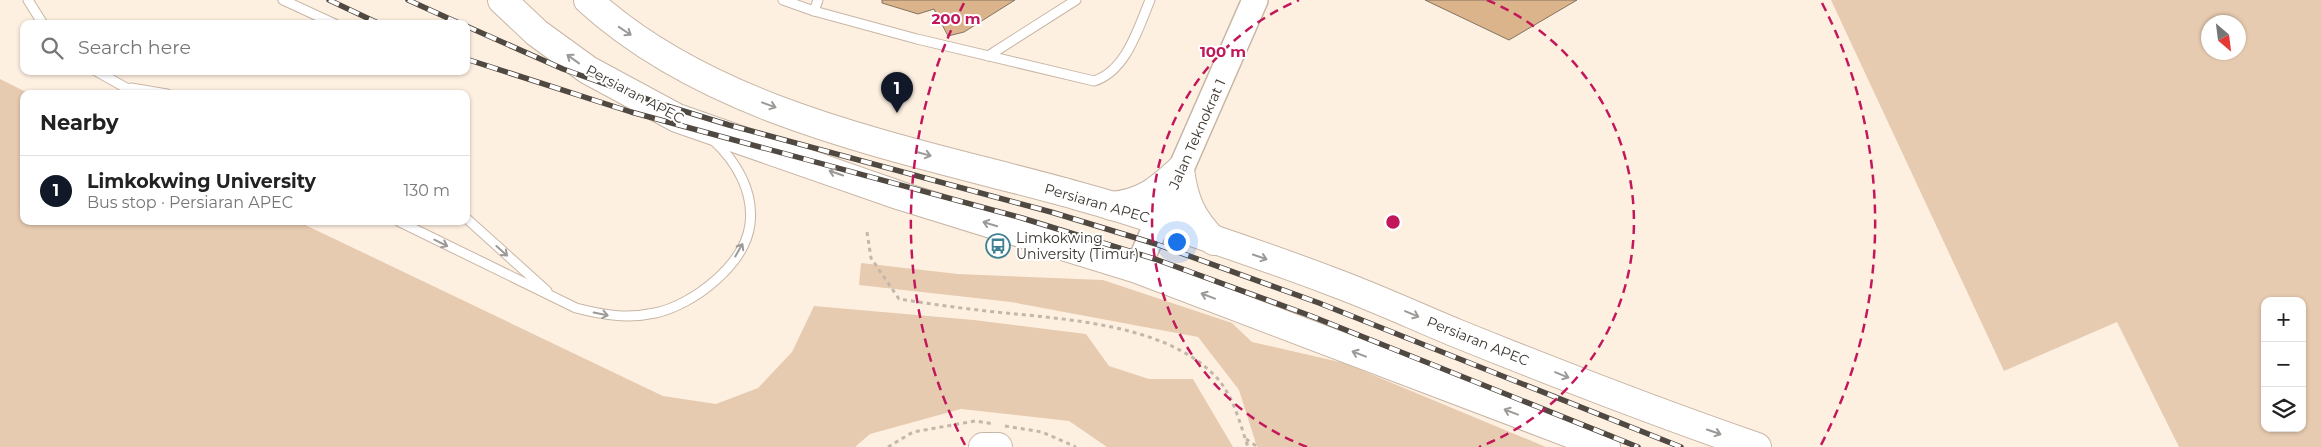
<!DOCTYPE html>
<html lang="en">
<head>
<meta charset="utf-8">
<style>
  body { margin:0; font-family:Montserrat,sans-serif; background:#f2f2f2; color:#222 }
  .controls { position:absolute; right:15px; bottom:15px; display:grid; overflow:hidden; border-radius:10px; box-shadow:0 1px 4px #0004 }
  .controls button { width:45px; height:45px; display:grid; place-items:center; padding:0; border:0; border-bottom:1px solid #e0e0e0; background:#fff; color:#222; font:25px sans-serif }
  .compass { position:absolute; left:2201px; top:15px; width:45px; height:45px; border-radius:50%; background:#fff; box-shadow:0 1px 4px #0004; rotate:152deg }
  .you { position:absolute; left:1176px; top:241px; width:18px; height:18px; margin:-12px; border:4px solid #fff; border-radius:50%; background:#1a73e8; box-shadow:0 0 0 8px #1a73e833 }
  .badge { display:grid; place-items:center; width:32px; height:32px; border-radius:50%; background:#111827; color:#fff; font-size:16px; font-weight:700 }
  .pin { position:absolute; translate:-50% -41px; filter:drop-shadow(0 1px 2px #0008) }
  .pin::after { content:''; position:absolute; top:26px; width:18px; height:15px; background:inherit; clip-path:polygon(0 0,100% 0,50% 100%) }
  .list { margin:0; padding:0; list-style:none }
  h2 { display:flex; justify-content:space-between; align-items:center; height:65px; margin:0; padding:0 20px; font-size:21px }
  h2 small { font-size:16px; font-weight:400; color:#767676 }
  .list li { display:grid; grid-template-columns:32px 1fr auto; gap:15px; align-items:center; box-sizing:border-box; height:70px; padding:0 20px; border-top:1px solid #e0e0e0 }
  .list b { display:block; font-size:19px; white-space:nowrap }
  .list p { margin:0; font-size:16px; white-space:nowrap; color:#767676 }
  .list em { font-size:16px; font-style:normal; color:#767676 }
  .icon { flex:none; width:28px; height:28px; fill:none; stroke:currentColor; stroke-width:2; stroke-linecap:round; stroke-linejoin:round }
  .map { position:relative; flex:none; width:2321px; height:447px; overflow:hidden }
  .search { position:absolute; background:#fff; box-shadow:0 1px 4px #0004; left:20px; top:20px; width:450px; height:55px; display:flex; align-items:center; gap:12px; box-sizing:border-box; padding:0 18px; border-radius:10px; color:#767676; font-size:19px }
  .panel { position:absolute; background:#fff; box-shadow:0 1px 4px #0004; left:20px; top:90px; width:450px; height:135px; border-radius:10px }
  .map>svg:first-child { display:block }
  .green { fill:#e7cbb0; fill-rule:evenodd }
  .building { fill:#dcb48b; stroke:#827362 }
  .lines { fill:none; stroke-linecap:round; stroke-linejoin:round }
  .service-casing { stroke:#c8b6a5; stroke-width:11 }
  .secondary-casing { stroke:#c8b6a5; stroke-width:28 }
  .primary-casing { stroke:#c8b6a5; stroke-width:30 }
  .trunk-casing { stroke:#c8b6a5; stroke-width:30 }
  .path { stroke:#c2b7aa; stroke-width:3; stroke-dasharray:4 4; stroke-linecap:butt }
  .service { stroke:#fff; stroke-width:9 }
  .secondary { stroke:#fff; stroke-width:25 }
  .primary { stroke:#fff; stroke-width:28 }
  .trunk { stroke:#fff; stroke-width:28 }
  .rail-casing { stroke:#504941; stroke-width:5.5 }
  .rail { stroke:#fff; stroke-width:4; stroke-dasharray:11; stroke-linecap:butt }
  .oneway { stroke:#9c9996 }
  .ring { fill:none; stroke:#c2185b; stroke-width:2.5; stroke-dasharray:9 6 }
  .labels { text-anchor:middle; stroke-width:4; stroke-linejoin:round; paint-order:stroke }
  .street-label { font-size:14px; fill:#39332c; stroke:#fff }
  .poi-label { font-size:14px; fill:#39332c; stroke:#fff; text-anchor:start }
  .centre { fill:#c2185b; stroke:#fff; stroke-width:2.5 }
  .ring-label { font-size:15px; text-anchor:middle; font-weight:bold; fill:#c2185b; stroke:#fff; stroke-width:4; stroke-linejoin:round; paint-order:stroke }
</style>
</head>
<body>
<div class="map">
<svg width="2321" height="447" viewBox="0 0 2321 447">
  <rect width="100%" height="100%" fill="#fef0e1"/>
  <!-- green -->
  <g class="green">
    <path d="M1831 0H2321V447H2179L2117 322 2004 371ZM2208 22H2238V52H2208ZM2265 301H2302V428H2265Z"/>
    <path d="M0 79 30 94H24V221H297L663 396 716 404 758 388 792 352 814 306 974 320 1086 334 1109 366 1149 379H1193L1233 447H1107L1069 421 961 409 870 434 855 447H0Z"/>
    <path d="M861 263 958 274 1103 280 1232 323 1252 342 1344 363 1546 447H1257L1239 390 1198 337 1011 302 859 285Z"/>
  </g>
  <!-- building -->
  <g class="building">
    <path d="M882 0H1015L964 32 948 36 934 9 918 14 882 3Z"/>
    <path d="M1425 0H1577L1509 40Z"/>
  </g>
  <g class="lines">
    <!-- service casing -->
    <g class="service-casing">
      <g id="service">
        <path d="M28 0 43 24"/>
        <path d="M283 0 335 24"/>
        <path d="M783 0 814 11 917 39 1094 81C1126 71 1138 29 1150 0"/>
        <path d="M814 11 818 0"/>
        <path d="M988 56 1076 0"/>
        <path d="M96 71 137 94"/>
        <path d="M131 88 167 94"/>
        <path d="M466 218 547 291"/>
        <path d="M398 221 576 308C603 315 627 319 655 313 693 305 745 265 750 224 754 191 736 161 713 140"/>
      </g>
    </g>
    <!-- secondary casing -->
    <g class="secondary-casing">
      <path id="secondary" d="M1137 269 1255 0"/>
    </g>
    <!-- primary casing -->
    <g class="primary-casing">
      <g id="primary">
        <path d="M502 0 537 33 588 70 677 118 901 196 1137 269 1606 447"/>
        <path d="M588 0C737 136 974 157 1160 221 1218 241 1276 260 1333 282 1374 297 1415 316 1456 333 1555 373 1655 412 1757 447"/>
        <path d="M1180 170C1184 201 1192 219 1214 241"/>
        <path d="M1111 206C1143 203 1157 191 1180 170"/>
      </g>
    </g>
    <!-- trunk casing -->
    <g class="trunk-casing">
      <path id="trunk" d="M983 447H998"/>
    </g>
    <!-- path -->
    <g class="path">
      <path d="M867 232 871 258 899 299C925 303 951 307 978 310 1051 319 1164 320 1217 378 1234 397 1240 424 1248 447"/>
      <path d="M1005 426 1042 432 1076 447"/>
      <path d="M1246 439 1258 447"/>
      <path d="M888 447 913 432 975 421 994 424"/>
    </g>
    <!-- service -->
    <use href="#service" class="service"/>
    <!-- secondary -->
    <use href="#secondary" class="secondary"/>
    <!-- primary -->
    <use href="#primary" class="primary"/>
    <!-- trunk -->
    <use href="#trunk" class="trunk"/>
    <!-- rail casing -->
    <g class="rail-casing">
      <g id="rail">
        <path d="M329 0 380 24"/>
        <path d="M408 0 461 24"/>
        <path d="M466 26 563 69 664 105 729 125 1051 212 1156 244 1319 303 1681 447"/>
        <path d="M466 59 631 112 1022 218 1155 259 1311 316 1638 447"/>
      </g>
    </g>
    <!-- rail -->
    <use href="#rail" class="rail"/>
  </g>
  <!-- one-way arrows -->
  <defs><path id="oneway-shaft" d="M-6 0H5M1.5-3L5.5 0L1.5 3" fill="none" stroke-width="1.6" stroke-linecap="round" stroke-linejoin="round" transform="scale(1.25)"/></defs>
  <g class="oneway">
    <use href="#oneway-shaft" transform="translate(625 31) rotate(34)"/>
    <use href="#oneway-shaft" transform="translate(573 59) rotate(-144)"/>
    <use href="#oneway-shaft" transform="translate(769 105) rotate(20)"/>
    <use href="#oneway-shaft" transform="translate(924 154) rotate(15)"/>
    <use href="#oneway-shaft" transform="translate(836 173) rotate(-161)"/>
    <use href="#oneway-shaft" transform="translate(990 224) rotate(-163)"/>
    <use href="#oneway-shaft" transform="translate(441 243) rotate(26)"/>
    <use href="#oneway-shaft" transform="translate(739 250) rotate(-60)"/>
    <use href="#oneway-shaft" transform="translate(502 251) rotate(42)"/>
    <use href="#oneway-shaft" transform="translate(1260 257) rotate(19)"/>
    <use href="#oneway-shaft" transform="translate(1208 296) rotate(-159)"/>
    <use href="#oneway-shaft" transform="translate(601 314) rotate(11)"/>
    <use href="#oneway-shaft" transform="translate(1412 314) rotate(23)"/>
    <use href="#oneway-shaft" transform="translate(1359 354) rotate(-159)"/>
    <use href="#oneway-shaft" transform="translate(1562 375) rotate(22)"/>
    <use href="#oneway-shaft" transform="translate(1511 412) rotate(-159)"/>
    <use href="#oneway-shaft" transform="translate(1714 432) rotate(19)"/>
  </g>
  <!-- distance rings -->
  <g class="ring">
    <path d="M1307 447A241 241 0 0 1 1299 0M1487 0A241 241 0 0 1 1479 447"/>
    <path d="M965 445A482 482 0 0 1 964 3M1822 3A482 482 0 0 1 1821 445"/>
  </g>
  <!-- icons -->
  <defs>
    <g id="bus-ring" transform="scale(1.25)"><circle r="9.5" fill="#fff" stroke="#3f8193" stroke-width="1.5"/><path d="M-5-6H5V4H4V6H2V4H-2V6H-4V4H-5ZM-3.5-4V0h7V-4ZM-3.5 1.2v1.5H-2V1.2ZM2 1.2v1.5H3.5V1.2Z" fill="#3f8193"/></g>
  </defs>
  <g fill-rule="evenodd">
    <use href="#bus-ring" x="998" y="246"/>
  </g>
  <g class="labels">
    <!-- street labels -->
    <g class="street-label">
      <text transform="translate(635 94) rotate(28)" y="5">Persiaran APEC</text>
      <text transform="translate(1197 134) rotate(-66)" y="5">Jalan Teknokrat 1</text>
      <text transform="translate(1097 203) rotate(16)" y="5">Persiaran APEC</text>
      <text transform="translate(1478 341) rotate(22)" y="5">Persiaran APEC</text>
    </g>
    <!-- poi labels -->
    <g class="poi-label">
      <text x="1016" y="243">Limkokwing<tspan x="1016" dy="16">University (Timur)</tspan></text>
    </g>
  </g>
  <circle cx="1393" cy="222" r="8" class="centre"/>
  <g class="ring-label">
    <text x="956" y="24">200 m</text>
    <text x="1223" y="57">100 m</text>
  </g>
</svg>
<div class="controls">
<button>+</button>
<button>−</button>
<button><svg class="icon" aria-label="layers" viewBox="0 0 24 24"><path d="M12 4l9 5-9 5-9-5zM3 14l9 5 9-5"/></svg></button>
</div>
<svg class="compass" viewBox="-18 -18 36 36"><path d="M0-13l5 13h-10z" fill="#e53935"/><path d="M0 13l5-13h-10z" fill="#767676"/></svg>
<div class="you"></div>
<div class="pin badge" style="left:897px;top:113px">1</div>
<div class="search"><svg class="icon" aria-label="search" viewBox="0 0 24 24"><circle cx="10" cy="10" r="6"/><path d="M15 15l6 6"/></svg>Search here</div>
<section class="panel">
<h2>Nearby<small></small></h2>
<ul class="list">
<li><span class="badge">1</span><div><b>Limkokwing University</b><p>Bus stop · Persiaran APEC</p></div><em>130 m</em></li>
</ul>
</section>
</div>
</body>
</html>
